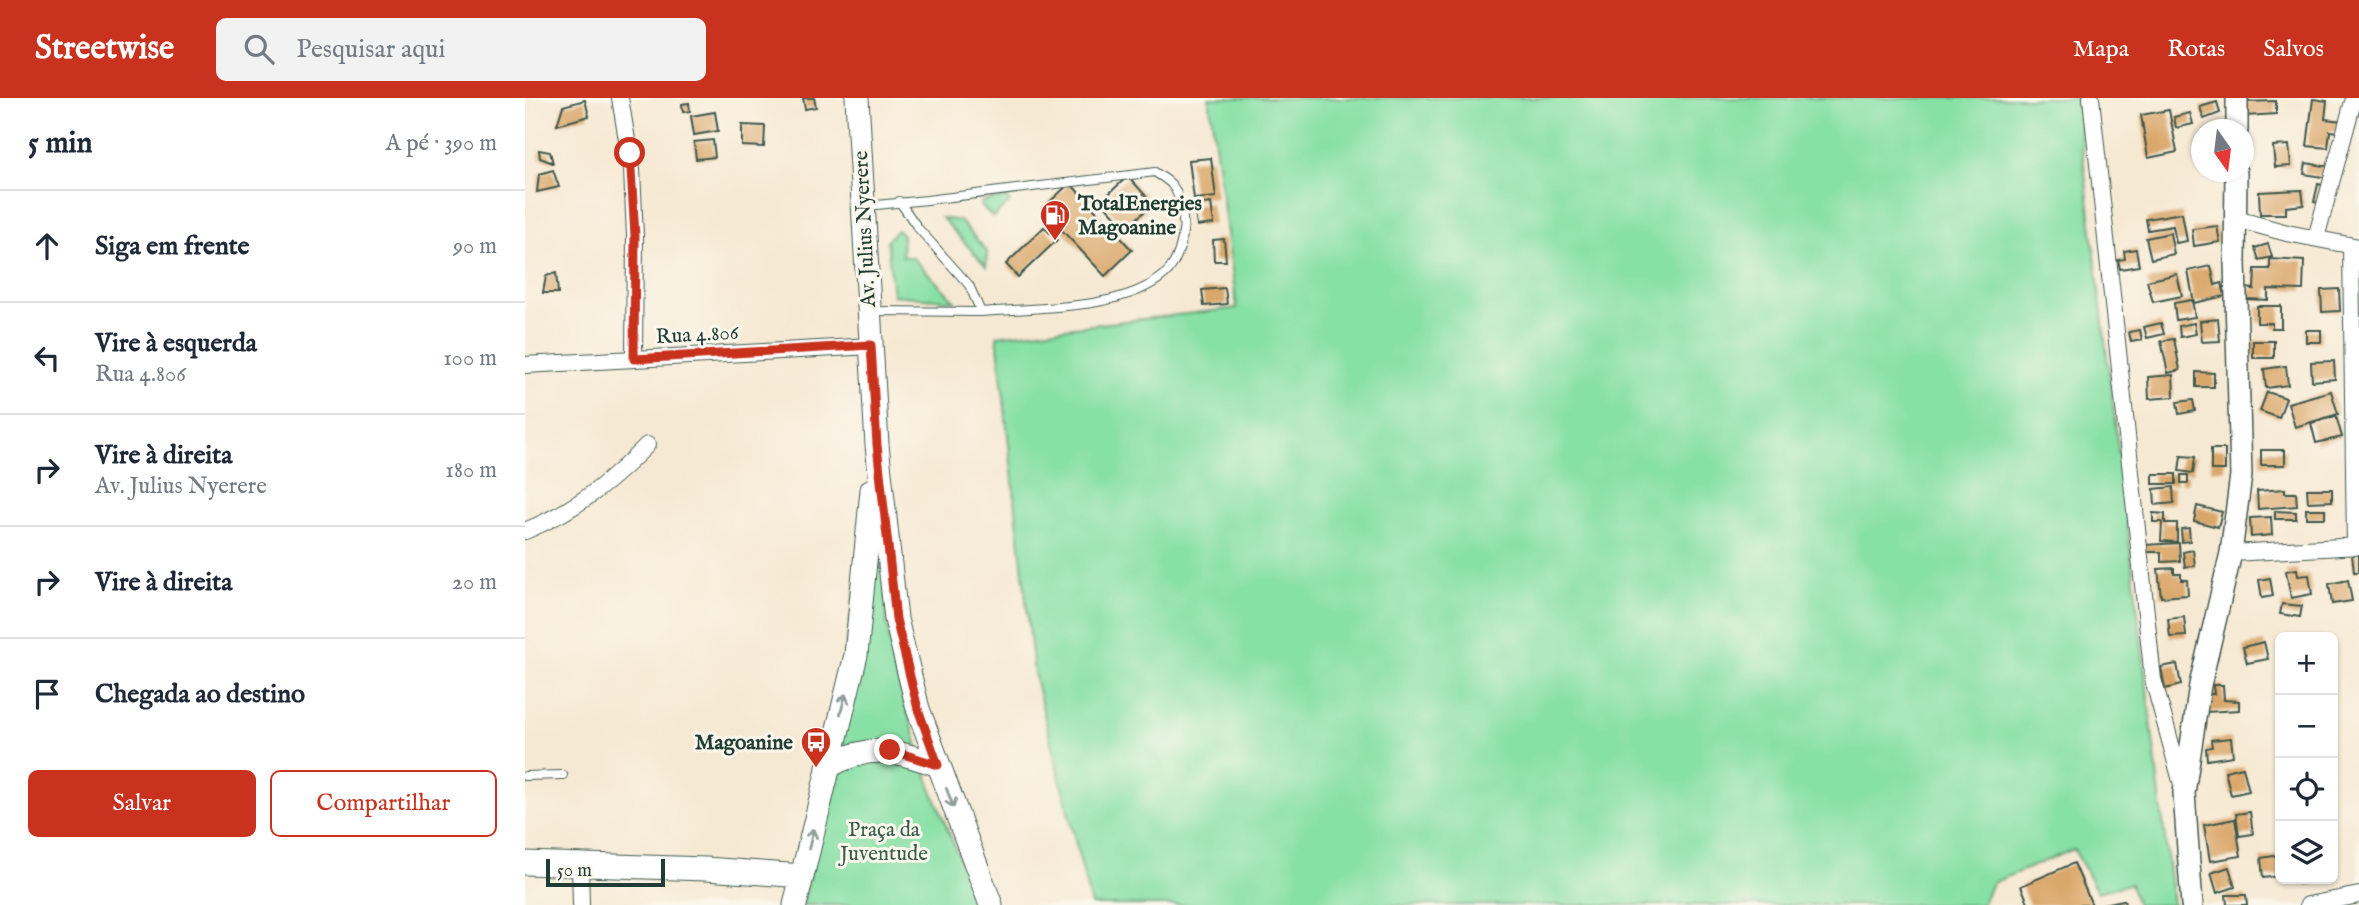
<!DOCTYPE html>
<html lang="pt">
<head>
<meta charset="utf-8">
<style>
  body { margin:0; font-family:"IM FELL English",serif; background:#f2f2f3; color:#1f2937 }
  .controls { position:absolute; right:21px; bottom:21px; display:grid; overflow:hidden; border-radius:10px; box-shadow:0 2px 5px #0004 }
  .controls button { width:63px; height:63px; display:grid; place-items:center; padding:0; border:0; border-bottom:2px solid #e0e1e3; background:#fff; color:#1f2937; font:35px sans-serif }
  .compass { position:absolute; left:1666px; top:21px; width:63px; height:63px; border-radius:50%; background:#fff; box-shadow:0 2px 5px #0004; rotate:166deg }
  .scale { position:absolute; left:21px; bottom:18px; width:119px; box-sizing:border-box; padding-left:7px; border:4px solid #1f3d34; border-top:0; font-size:19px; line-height:24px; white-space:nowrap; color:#1f3d34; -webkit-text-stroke:5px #fbf7ec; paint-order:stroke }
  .stop { position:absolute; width:21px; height:21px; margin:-16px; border:5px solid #c8321e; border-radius:50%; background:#fff }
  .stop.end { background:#c8321e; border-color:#fff; box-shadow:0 2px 7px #0008 }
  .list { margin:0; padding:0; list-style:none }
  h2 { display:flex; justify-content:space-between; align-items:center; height:91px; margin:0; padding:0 28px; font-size:30px }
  h2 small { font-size:23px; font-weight:400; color:#747a83 }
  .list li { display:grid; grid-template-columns:46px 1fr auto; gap:21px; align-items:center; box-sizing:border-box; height:112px; padding:0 28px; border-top:2px solid #e0e1e3 }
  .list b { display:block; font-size:26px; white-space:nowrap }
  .list p { margin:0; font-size:23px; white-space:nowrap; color:#747a83 }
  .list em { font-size:23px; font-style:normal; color:#747a83 }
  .actions { display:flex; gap:14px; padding:21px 28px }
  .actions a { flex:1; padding:16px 0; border:2px solid #c8321e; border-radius:10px; text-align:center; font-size:24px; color:#c8321e }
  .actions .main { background:#c8321e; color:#fff }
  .icon { flex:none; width:38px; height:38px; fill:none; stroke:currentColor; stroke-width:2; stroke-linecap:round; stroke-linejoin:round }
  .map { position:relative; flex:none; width:1834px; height:807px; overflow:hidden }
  header { display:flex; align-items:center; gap:42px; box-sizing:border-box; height:98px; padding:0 35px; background:#c8321e; color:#fff }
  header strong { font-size:33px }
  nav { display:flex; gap:38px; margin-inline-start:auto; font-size:24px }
  .search { width:490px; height:63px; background:#f2f2f3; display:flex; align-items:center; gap:18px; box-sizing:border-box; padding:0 24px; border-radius:10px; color:#747a83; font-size:26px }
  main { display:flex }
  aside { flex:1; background:#fff }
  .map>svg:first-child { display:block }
  .green { fill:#87e0a5; stroke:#538e6c; stroke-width:2 }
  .building { fill:#daa76b }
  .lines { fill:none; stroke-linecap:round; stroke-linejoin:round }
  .service-casing { stroke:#3f574c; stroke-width:10 }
  .minor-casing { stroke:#3f574c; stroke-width:18 }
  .tertiary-casing { stroke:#3f574c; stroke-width:24 }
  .secondary-casing { stroke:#3f574c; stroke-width:25 }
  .service { stroke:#fff; stroke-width:8 }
  .minor { stroke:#fff; stroke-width:16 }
  .tertiary { stroke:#fff; stroke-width:21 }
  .secondary { stroke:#fff; stroke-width:23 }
  .oneway { stroke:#8f9e9a }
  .route { stroke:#c8321e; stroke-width:9 }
  .labels { text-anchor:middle; stroke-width:6; stroke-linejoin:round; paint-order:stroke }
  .poi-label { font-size:21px; font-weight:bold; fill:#1f3d34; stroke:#fbf7ec; text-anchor:start }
  .street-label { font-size:21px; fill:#1f3d34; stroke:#fbf7ec }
  .park-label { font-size:21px; fill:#345e4b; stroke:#fbf7ec }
</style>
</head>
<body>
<header>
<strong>Streetwise</strong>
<div class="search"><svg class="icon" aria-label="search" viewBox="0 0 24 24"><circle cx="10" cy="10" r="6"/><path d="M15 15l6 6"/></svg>Pesquisar aqui</div>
<nav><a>Mapa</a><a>Rotas</a><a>Salvos</a></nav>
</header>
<main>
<aside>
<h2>5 min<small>A pé · 390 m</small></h2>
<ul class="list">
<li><svg class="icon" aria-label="ahead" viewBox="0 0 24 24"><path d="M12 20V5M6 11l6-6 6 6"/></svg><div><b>Siga em frente</b></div><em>90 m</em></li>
<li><svg class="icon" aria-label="left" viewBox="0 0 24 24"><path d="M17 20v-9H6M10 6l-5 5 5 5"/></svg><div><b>Vire à esquerda</b><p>Rua 4.806</p></div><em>100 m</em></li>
<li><svg class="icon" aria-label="right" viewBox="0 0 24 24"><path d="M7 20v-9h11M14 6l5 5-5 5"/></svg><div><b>Vire à direita</b><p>Av. Julius Nyerere</p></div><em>180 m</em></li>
<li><svg class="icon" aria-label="right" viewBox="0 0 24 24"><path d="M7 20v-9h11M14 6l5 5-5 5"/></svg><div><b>Vire à direita</b></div><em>20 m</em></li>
<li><svg class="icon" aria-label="arrive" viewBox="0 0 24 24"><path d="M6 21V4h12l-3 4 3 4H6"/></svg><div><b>Chegada ao destino</b></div></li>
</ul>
<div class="actions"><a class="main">Salvar</a><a>Compartilhar</a></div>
</aside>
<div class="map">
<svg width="1834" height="807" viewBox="0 0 1834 807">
  <rect width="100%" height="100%" fill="#fbf7ec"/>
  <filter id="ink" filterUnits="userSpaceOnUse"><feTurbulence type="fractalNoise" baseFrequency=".0143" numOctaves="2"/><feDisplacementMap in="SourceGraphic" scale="14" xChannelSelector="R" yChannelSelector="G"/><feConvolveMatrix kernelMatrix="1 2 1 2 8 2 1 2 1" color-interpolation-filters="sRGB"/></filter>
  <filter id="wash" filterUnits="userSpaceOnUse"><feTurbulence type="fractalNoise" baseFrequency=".00686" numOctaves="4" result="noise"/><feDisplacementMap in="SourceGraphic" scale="28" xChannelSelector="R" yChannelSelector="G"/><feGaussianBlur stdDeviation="1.57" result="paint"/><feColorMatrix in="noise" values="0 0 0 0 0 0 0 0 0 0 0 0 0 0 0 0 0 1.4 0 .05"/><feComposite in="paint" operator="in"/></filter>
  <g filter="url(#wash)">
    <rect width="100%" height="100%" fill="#f6e9d3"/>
    <!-- green -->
    <g class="green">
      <path d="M684 0H1551L1648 807H1612L1605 786 1572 794 1549 751 1467 785 1457 807H566L509 575 472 238 712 210Z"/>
      <path d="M482 100 485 104 468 119 455 107 458 103Z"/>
      <path d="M417 120 435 123 462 153 461 168Z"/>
      <path d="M372 132 378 137 377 158 388 160 430 203 368 197 362 142Z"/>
      <path d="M352 347 362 527 369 570 405 687 453 807H278L289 756Z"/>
    </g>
    <g id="blocks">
      <!-- building -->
      <g class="building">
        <path d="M278 0H289L291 9 280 11Z"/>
        <path d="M1788 1 1802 3 1800 21 1818 23 1817 34 1805 33 1803 50 1782 48Z"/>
        <path d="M60 2 64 18 32 27 38 8Z"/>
        <path d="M1751 3V16L1720 18V4Z"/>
        <path d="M1692 4 1695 15 1679 21 1675 9Z"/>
        <path d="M164 5 165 13 158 14 157 6Z"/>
        <path d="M1644 12 1652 54 1623 60 1616 17Z"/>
        <path d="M190 14 193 33 169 37 166 18Z"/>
        <path d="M1665 15 1668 26 1651 30 1649 19Z"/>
        <path d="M217 27 240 28 239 49 217 48Z"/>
        <path d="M188 42 190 59 171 61 169 44Z"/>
        <path d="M1764 47 1766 68 1750 69 1748 48Z"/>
        <path d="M14 52 25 54 28 65 15 60Z"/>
        <path d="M686 60 691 99 669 101 664 62Z"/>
        <path d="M1781 65 1806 69 1804 80 1779 76Z"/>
        <path d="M28 72 34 89 12 94 14 76Z"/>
        <path d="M603 78 628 106 601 130 576 103Z"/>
        <path d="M545 85 607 152 580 178 517 111Z"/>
        <path d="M1793 86 1802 88 1798 106 1789 104Z"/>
        <path d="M1777 92 1779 107 1761 109V116H1735L1734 94Z"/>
        <path d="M686 105 689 126 672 128 669 107Z"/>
        <path d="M1657 115 1662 143 1651 145 1648 128 1623 132 1621 121Z"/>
        <path d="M1692 128 1695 144 1669 148 1667 131Z"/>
        <path d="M519 129 532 142 493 179 481 166Z"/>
        <path d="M1645 135 1649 156 1626 161 1621 140Z"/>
        <path d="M699 141 701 163H689L688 142Z"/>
        <path d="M1743 146 1747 159 1734 162 1730 150Z"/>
        <path d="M1611 151 1614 168 1595 171 1593 162 1600 161 1599 153Z"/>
        <path d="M1745 161 1779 163 1778 192 1743 191V202L1720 201 1721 190 1729 191 1730 171H1745Z"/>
        <path d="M1686 168 1690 187 1697 185 1700 198 1669 205 1663 173Z"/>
        <path d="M31 175 33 195H18L21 178Z"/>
        <path d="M1652 176 1657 198 1628 204 1622 183Z"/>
        <path d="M700 190 702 206 679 208 677 192Z"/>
        <path d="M1814 191 1815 213 1797 214 1796 192Z"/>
        <path d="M1667 202 1670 219 1651 222 1649 205Z"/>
        <path d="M1732 208H1756V230H1747V225H1732Z"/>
        <path d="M1693 221 1695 243 1677 244 1675 223Z"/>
        <path d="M1636 225 1639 236 1622 240 1619 229Z"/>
        <path d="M1669 225 1671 236 1655 239 1654 228Z"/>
        <path d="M1615 232 1617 242 1606 244 1604 234Z"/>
        <rect x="1781" y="232" width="15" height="12"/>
        <path d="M1649 241 1655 272 1643 275 1636 243Z"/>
        <rect x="1728" y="243" width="21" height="17"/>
        <path d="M1809 263 1810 281 1787 283 1786 264Z"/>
        <path d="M1761 268 1763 287 1741 290 1739 271Z"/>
        <path d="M1671 274 1689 275V289H1671Z"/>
        <path d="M1648 277 1649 299 1624 301 1623 279Z"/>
        <path d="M1806 293 1813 316 1770 329 1763 305Z"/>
        <path d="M1742 294 1761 300 1754 320 1735 313Z"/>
        <path d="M1668 302 1670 313 1654 316 1652 304Z"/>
        <path d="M1811 318 1817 339 1791 345 1786 325Z"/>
        <rect x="1686" y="351" width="14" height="21"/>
        <rect x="1736" y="352" width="24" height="15"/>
        <path d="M1656 358 1670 359 1668 375 1654 373Z"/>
        <rect x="1628" y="376" width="23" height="10"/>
        <rect x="1656" y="377" width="7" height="8"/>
        <path d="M1648 389 1649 405 1630 407 1629 391Z"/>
        <path d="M1760 391V395H1771L1772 408 1733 411 1732 393Z"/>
        <path d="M1782 391H1807V403L1783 404Z"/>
        <path d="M1672 408 1697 414 1693 429 1669 423Z"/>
        <rect x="1781" y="411" width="19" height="9"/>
        <path d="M1750 413 1771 414V421H1750Z"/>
        <path d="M1628 415 1640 416V425H1652V444L1636 443 1637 424H1628Z"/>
        <path d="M1746 419 1747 437 1726 439 1725 420Z"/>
        <path d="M1664 430 1665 443 1657 444 1656 431Z"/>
        <path d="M1654 445 1655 463 1636 464V454H1620V447Z"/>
        <path d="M1668 452 1670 468 1660 469 1658 454Z"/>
        <path d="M1834 456V474H1829L1827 457Z"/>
        <path d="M1649 470V476H1656V482H1662L1663 497 1636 499 1633 471Z"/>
        <path d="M1772 471 1773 478 1784 477 1787 496 1766 500 1761 473Z"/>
        <path d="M1745 480 1748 498 1737 500 1734 482Z"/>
        <path d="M1823 482 1827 503 1807 506 1804 486Z"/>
        <path d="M1757 506 1777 508 1775 519 1755 516Z"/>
        <path d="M1659 519 1661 538 1645 539 1643 521Z"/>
        <path d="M1739 544 1743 561 1722 565 1718 549Z"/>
        <path d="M1652 566 1656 587 1640 591 1636 569Z"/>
        <path d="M1688 587H1698L1699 602 1714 603V612L1681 614V604H1684V596H1689Z"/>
        <path d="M1706 640 1708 658 1682 662 1681 650 1687 649 1686 642Z"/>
        <path d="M1718 669 1724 693 1706 697 1700 673Z"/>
        <path d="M1725 714 1728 736 1714 738 1711 716Z"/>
        <path d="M1710 721 1716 758 1685 763 1679 727Z"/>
        <path d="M1755 757V778L1738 780 1736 760Z"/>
        <path d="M1549 765 1567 807H1504L1496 788Z"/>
        <path d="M1704 769 1710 789 1692 795 1686 775Z"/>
        <path d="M1773 781H1801V782L1774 786Z"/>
        <path d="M1701 797H1721L1722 807H1702Z"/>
        <path d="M1599 802 1600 807H1577V806Z"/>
      </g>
    </g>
  </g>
  <g filter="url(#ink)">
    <use href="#blocks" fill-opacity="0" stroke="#3f574c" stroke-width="2"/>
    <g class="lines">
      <!-- service casing -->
      <g class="service-casing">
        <g id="service">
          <path d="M341 108 402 102 630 74C635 78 643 82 647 87 655 97 660 121 658 134 656 149 651 167 639 177 597 213 509 209 456 214L444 187 393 130 374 103"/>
          <path d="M347 213 456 214"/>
          <path d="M0 678 38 677"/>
        </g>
      </g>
      <!-- minor casing -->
      <g class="minor-casing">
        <g id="minor">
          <path d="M95 0 107 72 110 138 109 261"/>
          <path d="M1566 0 1628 581 1658 690"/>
          <path d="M1711 121 1762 135 1834 149"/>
          <path d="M1791 140 1829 0"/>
          <path d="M1826 148 1830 449"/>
          <path d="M0 267 347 248"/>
          <path d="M0 433C51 412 83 386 122 347"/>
          <path d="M1706 455 1834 448"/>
          <path d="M55 768 56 807"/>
          <path d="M1783 807 1834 797"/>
        </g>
      </g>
      <!-- tertiary casing -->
      <g class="tertiary-casing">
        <g id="tertiary">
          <path d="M1712 32V0"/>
          <path d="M1667 807 1659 695 1675 587 1706 455 1716 377 1710 164 1711 74"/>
        </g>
      </g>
      <!-- secondary casing -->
      <g class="secondary-casing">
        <g id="secondary">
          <path d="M332 0 352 347 371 521 393 611 466 807"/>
          <path d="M303 669C343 645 371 652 413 667"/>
          <path d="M0 765 181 771 277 778"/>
          <path d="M270 807 331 557 347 392"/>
        </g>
      </g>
      <!-- service -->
      <use href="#service" class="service"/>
      <!-- minor -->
      <use href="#minor" class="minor"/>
      <!-- tertiary -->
      <use href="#tertiary" class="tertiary"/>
      <!-- secondary -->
      <use href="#secondary" class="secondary"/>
    </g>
    <!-- one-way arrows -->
    <defs><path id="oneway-shaft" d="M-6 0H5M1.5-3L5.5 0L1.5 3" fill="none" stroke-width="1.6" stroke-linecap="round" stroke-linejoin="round" transform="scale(1.75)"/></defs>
    <g class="oneway">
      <use href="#oneway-shaft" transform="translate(318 606) rotate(-76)"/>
      <use href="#oneway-shaft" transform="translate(425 700) rotate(69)"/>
      <use href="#oneway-shaft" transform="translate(286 741) rotate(-77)"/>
    </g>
  </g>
  <g class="lines" filter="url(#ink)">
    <!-- route -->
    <path class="route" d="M105 55 110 138 109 261 346 247 352 347 371 521 393 611 413 667 365 652"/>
  </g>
  <!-- icons -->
  <defs>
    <g id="fuel-pin" transform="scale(1.575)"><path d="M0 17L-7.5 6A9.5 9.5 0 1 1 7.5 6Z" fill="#c8321e" stroke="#fbf7ec"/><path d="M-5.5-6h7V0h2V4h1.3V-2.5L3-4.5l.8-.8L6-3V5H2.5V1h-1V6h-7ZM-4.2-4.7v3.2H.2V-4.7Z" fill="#fff"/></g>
    <g id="bus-pin" transform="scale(1.575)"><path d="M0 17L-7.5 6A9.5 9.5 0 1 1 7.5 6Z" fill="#c8321e" stroke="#fbf7ec"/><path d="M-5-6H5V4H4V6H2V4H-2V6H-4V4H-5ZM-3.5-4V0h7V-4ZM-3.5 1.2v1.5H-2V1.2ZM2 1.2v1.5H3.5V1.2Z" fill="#fff"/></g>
  </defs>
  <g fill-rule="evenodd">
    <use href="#fuel-pin" x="530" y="117"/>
    <use href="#bus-pin" x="291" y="644"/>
  </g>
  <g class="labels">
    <!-- poi labels -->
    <g class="poi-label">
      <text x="553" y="112">TotalEnergies<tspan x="553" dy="24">Magoanine</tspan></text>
      <text x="268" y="651" text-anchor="end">Magoanine</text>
    </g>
    <!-- street labels -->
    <g class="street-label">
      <text transform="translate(339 131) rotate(-93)" y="7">Av. Julius Nyerere</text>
      <text transform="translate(172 236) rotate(-3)" y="7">Rua 4.806</text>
    </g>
    <!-- park labels -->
    <g class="park-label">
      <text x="359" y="738">Praça da<tspan x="359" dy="24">Juventude</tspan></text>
    </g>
  </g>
</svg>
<div class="controls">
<button>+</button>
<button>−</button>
<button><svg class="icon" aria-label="locate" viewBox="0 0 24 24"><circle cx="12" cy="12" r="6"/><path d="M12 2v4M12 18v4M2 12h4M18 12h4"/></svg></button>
<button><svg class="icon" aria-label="layers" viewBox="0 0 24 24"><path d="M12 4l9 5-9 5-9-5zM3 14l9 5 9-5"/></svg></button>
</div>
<svg class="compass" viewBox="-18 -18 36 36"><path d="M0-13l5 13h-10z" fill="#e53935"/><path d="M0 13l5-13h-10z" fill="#747a83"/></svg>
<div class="scale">50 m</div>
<div class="stop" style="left:105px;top:55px"></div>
<div class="stop end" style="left:365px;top:652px"></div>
</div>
</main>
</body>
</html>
